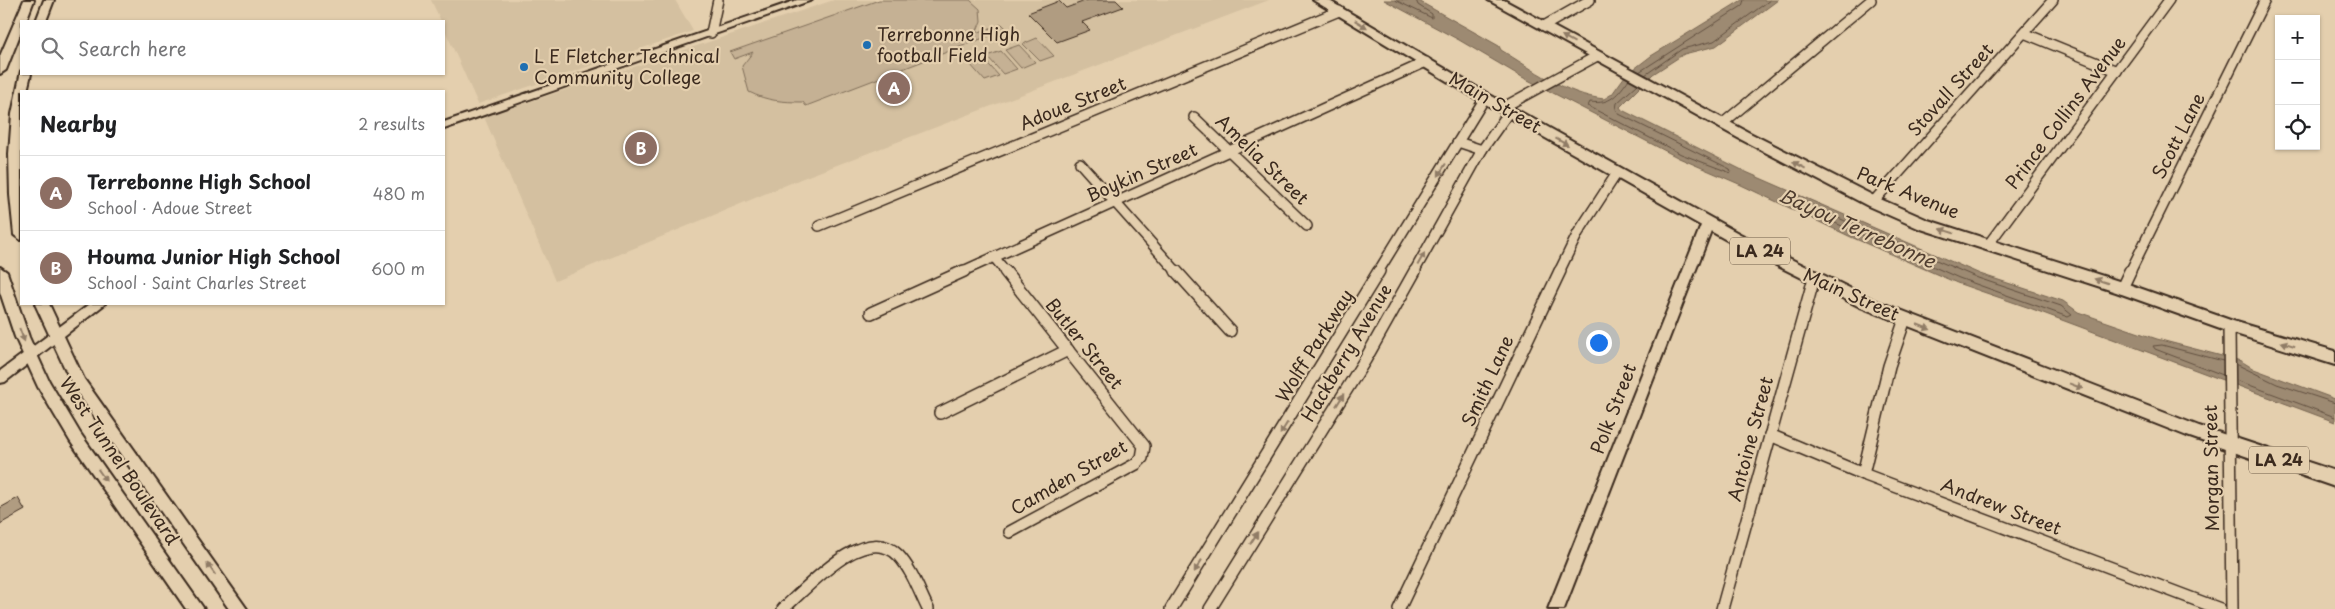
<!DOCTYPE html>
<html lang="en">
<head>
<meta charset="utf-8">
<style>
  body { margin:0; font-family:"Playpen Sans",sans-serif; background:#f6f6f6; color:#202124 }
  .controls { position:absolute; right:15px; top:15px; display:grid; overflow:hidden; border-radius:0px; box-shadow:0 1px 4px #0004 }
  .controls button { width:45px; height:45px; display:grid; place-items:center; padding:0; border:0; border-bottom:1px solid #e0e0e0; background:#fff; color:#202124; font:25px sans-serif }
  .you { position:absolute; left:1598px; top:342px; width:18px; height:18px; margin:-12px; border:4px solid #fff; border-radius:50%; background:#1a73e8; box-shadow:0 0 0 8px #1a73e833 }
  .badge { display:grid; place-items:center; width:32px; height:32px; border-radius:50%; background:#db2777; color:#fff; font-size:16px; font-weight:700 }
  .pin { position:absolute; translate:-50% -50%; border:2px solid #fff; box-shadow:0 1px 5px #0006 }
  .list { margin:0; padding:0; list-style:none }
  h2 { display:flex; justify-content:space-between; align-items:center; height:65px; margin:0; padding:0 20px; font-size:21px }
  h2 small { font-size:16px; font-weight:400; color:#757577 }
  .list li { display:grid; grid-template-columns:32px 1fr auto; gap:15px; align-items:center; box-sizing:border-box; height:75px; padding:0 20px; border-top:1px solid #e0e0e0 }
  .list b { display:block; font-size:19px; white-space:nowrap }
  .list p { margin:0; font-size:16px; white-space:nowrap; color:#757577 }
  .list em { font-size:16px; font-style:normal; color:#757577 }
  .icon { flex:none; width:28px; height:28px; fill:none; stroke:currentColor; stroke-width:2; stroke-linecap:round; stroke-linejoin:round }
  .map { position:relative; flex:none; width:2335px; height:609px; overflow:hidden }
  .search { position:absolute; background:#fff; box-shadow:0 1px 4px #0004; left:20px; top:20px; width:425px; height:55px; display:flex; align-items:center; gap:12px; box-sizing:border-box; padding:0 18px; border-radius:0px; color:#757577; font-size:19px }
  .panel { position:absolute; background:#fff; box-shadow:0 1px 4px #0004; left:20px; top:90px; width:425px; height:215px; border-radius:0px }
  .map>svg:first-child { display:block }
  .built { fill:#d4c0a0 }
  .green { fill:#c5b194; stroke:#806e59 }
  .water { fill:#9d8a72; stroke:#766450 }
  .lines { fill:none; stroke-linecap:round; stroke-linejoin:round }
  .shore { stroke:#625040; stroke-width:1 }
  .building { fill:#b09c81; stroke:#3b2a1e }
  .minor-far1-casing { stroke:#3b2a1e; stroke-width:12 }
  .minor-casing { stroke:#3b2a1e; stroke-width:14 }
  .tertiary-casing { stroke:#3b2a1e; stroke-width:4 }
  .secondary-casing { stroke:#3b2a1e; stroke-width:4 }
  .primary-casing { stroke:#3b2a1e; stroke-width:4 }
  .minor-far1 { stroke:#e4cfae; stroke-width:9 }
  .minor { stroke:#e4cfae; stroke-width:11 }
  .tertiary { fill:#e4cfae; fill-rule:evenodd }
  .secondary { fill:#e4cfae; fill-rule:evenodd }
  .primary { fill:#e4cfae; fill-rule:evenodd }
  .oneway { fill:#907c66 }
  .poi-dot { fill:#1f6fb2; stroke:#e4cfae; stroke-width:2 }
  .labels { text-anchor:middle; stroke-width:4.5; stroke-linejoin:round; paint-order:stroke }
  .shield { fill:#e4cfae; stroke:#6e5c49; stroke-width:1 }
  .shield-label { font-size:16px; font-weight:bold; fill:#3b2a1e }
  .poi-label { font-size:18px; fill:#3b2a1e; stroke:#e4cfae; text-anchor:start }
  .street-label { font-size:18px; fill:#3b2a1e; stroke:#e4cfae }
  .water-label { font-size:19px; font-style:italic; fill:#4f3d2f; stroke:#e4cfae }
</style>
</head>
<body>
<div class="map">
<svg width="2335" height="609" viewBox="0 0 2335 609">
  <rect width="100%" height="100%" fill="#e4cfae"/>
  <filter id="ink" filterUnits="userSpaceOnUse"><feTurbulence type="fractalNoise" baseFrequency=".02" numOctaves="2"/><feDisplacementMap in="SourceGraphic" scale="10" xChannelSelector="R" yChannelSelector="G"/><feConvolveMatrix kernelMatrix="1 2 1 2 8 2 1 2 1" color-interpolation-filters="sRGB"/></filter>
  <g filter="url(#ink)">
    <!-- built -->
    <g class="built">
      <path d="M431 0H675L693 31 478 104 444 28V21H441Z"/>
      <path d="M834 0H1269L803 178 555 281 484 117Z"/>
    </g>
    <!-- green -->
    <g class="green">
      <path d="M879 0H970L980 9 981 21 976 33 1002 24 1007 29 806 106 803 102C783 102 767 101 749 92L742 66 753 52 734 59 730 52Z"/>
      <path d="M1037 38 1054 56 1040 61 1023 44Z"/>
      <path d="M1019 45 1035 62 1021 68 1005 50Z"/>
      <path d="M1001 51 1017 69 1003 74 987 56Z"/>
      <path d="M983 58 999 76 985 81 969 63Z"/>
    </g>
    <!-- water -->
    <path class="water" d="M1384 0H1417L1499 46 1501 50C1532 69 1567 95 1604 99L1612 94 1625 76 1651 56 1742 0H1778L1716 46 1684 54 1653 74 1620 107 1622 110 1746 172 1980 274 2063 301 2078 312 2157 339 2241 361 2254 369 2335 399V422L2027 307 1957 283 1851 237 1739 184 1679 158 1522 77 1459 40Z"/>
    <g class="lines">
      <!-- shore -->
      <g class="shore">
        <path d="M1395 0 1432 18V14L1418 5 1416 0"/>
        <path d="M1639 72 1742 6 1744 0"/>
        <path d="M1645 75 1682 49 1714 41 1770 0"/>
        <path d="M1629 79C1618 94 1611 105 1590 102L1588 106 1681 154 1731 173 1730 169 1619 114 1616 109 1617 103 1638 84"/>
        <path d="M1808 205 1978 278 2061 306 2072 315 2068 317 1959 278 1806 210 1805 207Z"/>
        <path d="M2223 361 2162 345 2153 346 2155 349 2223 375"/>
        <path d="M2236 364 2277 384 2335 403"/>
        <path d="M2236 380 2335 417"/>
      </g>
    </g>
    <!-- building -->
    <g class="building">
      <path d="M1088 0H1116L1123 7 1082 22 1090 30 1057 42 1028 13 1059 1 1066 8Z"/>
      <path d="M18 498 25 510 0 524V508Z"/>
    </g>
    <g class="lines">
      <!-- minor-far1 casing -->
      <g class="minor-far1-casing">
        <g id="minor-far1">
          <path d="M1544 26 1590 0"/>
          <path d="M711 33 718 0"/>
          <path d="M2024 33 2117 71"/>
          <path d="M1502 108 1597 56"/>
          <path d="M1194 117 1307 226"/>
          <path d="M1722 124 1871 0"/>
          <path d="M1458 142 1482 150"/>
          <path d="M1080 163 1177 272"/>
          <path d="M1873 202 2053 0"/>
          <path d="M819 226 1339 11"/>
          <path d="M1988 245 2169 0"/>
          <path d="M994 257 1006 272"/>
          <path d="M961 272 1426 62"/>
          <path d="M1378 272 1485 98"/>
          <path d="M1414 272 1482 150 1509 112"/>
          <path d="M1559 272 1578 233 1617 173"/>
          <path d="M2130 272 2265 0"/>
        </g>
      </g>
      <!-- minor casing -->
      <g class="minor-casing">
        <g id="minor">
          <path d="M1005 271 1144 446 1142 458 1136 464 1010 532"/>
          <path d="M1176 271 1230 331"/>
          <path d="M2122 288 2130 271"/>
          <path d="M871 313 964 271"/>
          <path d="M2229 326 2232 609"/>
          <path d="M940 413 1068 350"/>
          <path d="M1770 435 1863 474 2220 609"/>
          <path d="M1863 474 1889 366 1905 319"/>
          <path d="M783 609C807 588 865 521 898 555 912 570 919 591 928 609"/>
          <path d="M1171 609 1379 271"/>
          <path d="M1210 609 1365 360 1415 271"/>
          <path d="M1399 609 1560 271"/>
          <path d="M1722 609 1814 278"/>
        </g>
      </g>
      <!-- tertiary casing -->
      <g class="tertiary-casing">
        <g id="tertiary">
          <path d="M797 0H812L444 129V122Z"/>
          <path d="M1708 219 1714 223 1564 609H1548L1702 223Z"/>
          <path d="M90 304H105L5 382 0 383V371Z"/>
        </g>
      </g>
      <!-- secondary casing -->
      <g class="secondary-casing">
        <g id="secondary">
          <path d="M24 0H34L26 21H21V32L6 70 0 74V56Z"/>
          <path d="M44 0H54L46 21H36Z"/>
          <path d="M21 71V74H31L27 91H21V240L14 235 10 195 9 154 12 114Z"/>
          <path d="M0 267 7 272 29 337 49 381 80 433 204 609H186L70 441 38 387 15 337 0 292Z"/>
          <path d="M35 304H49L84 379 247 609H229L73 386Z"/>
        </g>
      </g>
      <!-- primary casing -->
      <g class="primary-casing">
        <g id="primary">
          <path d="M1313 0H1328L1490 95 1740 234 1872 299 2199 426 2335 471V487L2187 436 1860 307 1730 242 1480 101Z"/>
          <path d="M1488 0H1504L1748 132 1878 198 1928 220 2128 284 2233 321 2335 351V365L2223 330 2116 292 1918 228 1868 206 1738 138Z"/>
        </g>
      </g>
      <!-- minor-far1 -->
      <use href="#minor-far1" class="minor-far1"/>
      <!-- minor -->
      <use href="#minor" class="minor"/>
      <!-- tertiary -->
      <use href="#tertiary" class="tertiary"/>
      <!-- secondary -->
      <use href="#secondary" class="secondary"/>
      <!-- primary -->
      <use href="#primary" class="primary"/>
    </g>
    <!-- one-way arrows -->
    <defs><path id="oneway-solid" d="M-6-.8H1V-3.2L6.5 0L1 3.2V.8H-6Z" transform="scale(1.25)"/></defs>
    <g class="oneway">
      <use href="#oneway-solid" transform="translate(1361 24) rotate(31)"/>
      <use href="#oneway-solid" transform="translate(1568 39) rotate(-151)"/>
      <use href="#oneway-solid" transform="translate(1562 142) rotate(29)"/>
      <use href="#oneway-solid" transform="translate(1799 165) rotate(-152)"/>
      <use href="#oneway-solid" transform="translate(1442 170) rotate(121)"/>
      <use href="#oneway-solid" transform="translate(1947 231) rotate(-162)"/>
      <use href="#oneway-solid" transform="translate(1421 259) rotate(-61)"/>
      <use href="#oneway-solid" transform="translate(2101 281) rotate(-162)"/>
      <use href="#oneway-solid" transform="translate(1924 327) rotate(22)"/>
      <use href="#oneway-solid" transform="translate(22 335) rotate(69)"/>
      <use href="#oneway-solid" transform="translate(2288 344) rotate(-163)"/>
      <use href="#oneway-solid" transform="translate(2076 386) rotate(21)"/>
      <use href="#oneway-solid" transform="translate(1340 400) rotate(-58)"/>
      <use href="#oneway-solid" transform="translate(1284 428) rotate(122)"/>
      <use href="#oneway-solid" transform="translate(102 475) rotate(55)"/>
      <use href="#oneway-solid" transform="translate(1254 538) rotate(-58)"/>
      <use href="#oneway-solid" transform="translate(1198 566) rotate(122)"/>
      <use href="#oneway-solid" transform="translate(211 569) rotate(-125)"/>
    </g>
  </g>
  <!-- markers -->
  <g class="poi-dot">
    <circle cx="867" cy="45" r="5"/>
    <circle cx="524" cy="67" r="5"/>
  </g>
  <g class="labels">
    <!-- shield labels -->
    <g class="shield">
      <rect x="1730" y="237.5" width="60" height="27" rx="4"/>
      <rect x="2249" y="446.5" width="60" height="27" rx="4"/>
    </g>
    <g class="shield-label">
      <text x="1760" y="257">LA 24</text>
      <text x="2279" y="466">LA 24</text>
    </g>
    <!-- poi labels -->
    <g class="poi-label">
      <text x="877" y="41">Terrebonne High<tspan x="877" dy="21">football Field</tspan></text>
      <text x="534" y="63">L E Fletcher Technical<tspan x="534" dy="21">Community College</tspan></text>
    </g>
    <!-- street labels -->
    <g class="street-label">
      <text transform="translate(1951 90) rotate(-48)" y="6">Stovall Street</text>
      <text transform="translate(1495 103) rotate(30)" y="6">Main Street</text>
      <text transform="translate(1073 104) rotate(-22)" y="6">Adoue Street</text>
      <text transform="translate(2066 113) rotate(-53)" y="6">Prince Collins Avenue</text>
      <text transform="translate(2179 136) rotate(-63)" y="6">Scott Lane</text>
      <text transform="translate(1262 160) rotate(44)" y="6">Amelia Street</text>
      <text transform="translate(1142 173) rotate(-24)" y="6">Boykin Street</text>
      <text transform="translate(1908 193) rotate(22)" y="6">Park Avenue</text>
      <text transform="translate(1851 295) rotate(24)" y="6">Main Street</text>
      <text transform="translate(1084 344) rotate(51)" y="6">Butler Street</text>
      <text transform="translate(1315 346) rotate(-58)" y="6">Wolff Parkway</text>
      <text transform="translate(1347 353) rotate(-59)" y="6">Hackberry Avenue</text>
      <text transform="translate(1488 381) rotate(-65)" y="6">Smith Lane</text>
      <text transform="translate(1614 409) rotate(-69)" y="6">Polk Street</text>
      <text transform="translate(1751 439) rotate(-75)" y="6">Antoine Street</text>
      <text transform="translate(119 461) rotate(56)" y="6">West Tunnel Boulevard</text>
      <text transform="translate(2212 468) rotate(-91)" y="6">Morgan Street</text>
      <text transform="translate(1069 478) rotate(-30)" y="6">Camden Street</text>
      <text transform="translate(2001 507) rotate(21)" y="6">Andrew Street</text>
    </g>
    <!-- water labels -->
    <g class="water-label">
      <text transform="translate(1857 228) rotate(24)" y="7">Bayou Terrebonne</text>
    </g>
  </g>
</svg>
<div class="controls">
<button>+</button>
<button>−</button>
<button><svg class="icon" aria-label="locate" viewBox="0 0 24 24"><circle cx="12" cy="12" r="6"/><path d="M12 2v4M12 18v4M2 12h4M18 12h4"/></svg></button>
</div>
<div class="you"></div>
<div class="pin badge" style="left:894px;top:88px;background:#8d6e63">A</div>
<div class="pin badge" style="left:641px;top:148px;background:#8d6e63">B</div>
<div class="search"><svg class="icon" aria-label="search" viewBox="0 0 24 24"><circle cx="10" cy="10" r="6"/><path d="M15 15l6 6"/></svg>Search here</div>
<section class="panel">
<h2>Nearby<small>2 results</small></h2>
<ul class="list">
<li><span class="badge" style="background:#8d6e63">A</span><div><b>Terrebonne High School</b><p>School · Adoue Street</p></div><em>480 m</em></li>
<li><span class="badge" style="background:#8d6e63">B</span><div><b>Houma Junior High School</b><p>School · Saint Charles Street</p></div><em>600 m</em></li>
</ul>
</section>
</div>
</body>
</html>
